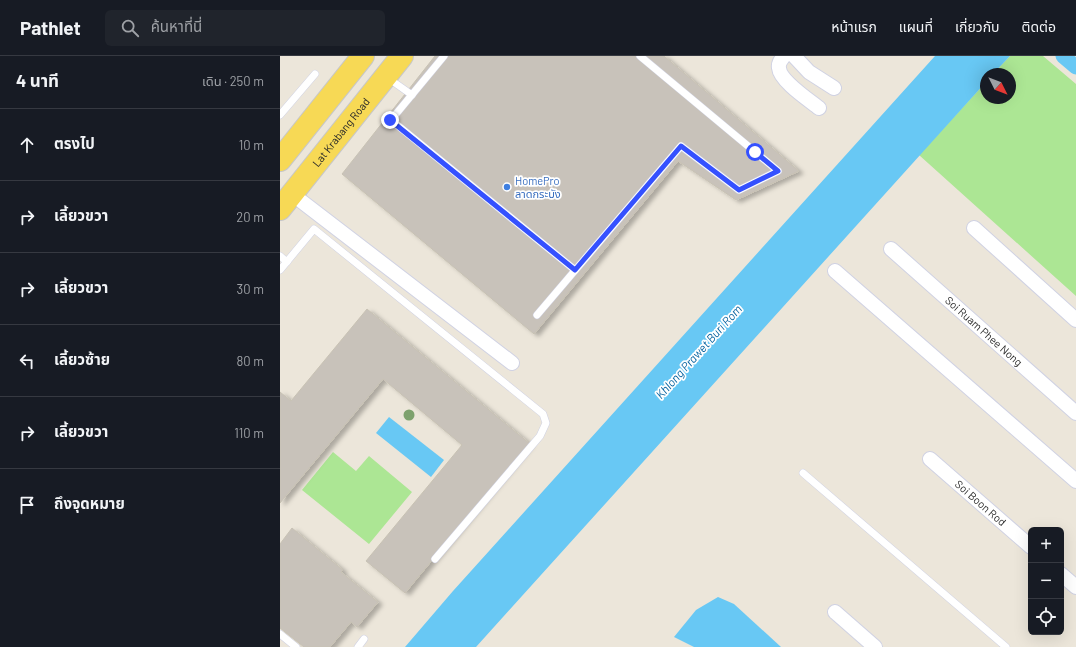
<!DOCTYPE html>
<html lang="th">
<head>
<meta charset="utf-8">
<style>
  body { margin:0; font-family:Barlow,"Noto Sans Thai",sans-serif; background:#20242c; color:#f1f3f6 }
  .controls { position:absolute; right:12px; bottom:12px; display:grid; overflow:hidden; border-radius:6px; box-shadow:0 4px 16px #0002 }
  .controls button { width:36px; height:36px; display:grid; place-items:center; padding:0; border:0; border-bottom:1px solid #363941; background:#171b24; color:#f1f3f6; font:20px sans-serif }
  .compass { position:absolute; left:700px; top:12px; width:36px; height:36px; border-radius:50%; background:#171b24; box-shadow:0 4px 16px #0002; rotate:132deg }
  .stop { position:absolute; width:12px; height:12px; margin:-9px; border:3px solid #3551ff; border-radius:50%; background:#fff }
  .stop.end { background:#3551ff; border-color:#fff; box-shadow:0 1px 4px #0008 }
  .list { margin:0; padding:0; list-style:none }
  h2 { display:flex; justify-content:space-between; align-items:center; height:52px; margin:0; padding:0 16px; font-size:17px }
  h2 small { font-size:13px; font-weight:400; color:#9ea1a6 }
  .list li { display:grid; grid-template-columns:26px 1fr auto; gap:12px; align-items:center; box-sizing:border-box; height:72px; padding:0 16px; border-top:1px solid #363941 }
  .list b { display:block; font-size:15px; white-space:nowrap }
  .list em { font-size:13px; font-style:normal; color:#9ea1a6 }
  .icon { flex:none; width:22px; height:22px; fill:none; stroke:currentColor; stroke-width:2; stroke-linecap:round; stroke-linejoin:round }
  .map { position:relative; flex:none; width:796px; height:591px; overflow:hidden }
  header { display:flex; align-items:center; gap:24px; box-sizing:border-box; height:56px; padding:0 20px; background:#171b24; border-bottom:1px solid #363941 }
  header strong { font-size:19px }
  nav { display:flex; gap:22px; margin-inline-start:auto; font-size:14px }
  .search { width:280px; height:36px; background:#20242c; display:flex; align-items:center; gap:10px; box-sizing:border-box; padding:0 14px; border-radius:6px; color:#9ea1a6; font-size:15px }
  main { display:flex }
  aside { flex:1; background:#171b24 }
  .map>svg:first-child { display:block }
  .green { fill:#ace694 }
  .water { fill:#68c8f4 }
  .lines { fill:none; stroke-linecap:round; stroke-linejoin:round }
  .canal { stroke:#68c8f4; stroke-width:15 }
  .building { fill:#c8c2ba; stroke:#c8c2b4; filter:url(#shadow) }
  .lane-casing { stroke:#d0d2e3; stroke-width:8 }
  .street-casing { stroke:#d0d2e3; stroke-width:16 }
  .primary-casing { stroke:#c7c7c7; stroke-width:24 }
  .lane { stroke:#fff; stroke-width:7 }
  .street { stroke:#fff; stroke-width:14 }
  .primary { stroke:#f7d955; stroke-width:22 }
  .tree { fill:#7ea26e }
  .route { stroke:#3551ff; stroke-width:5 }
  .shop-dot { fill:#3f7fe0; stroke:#fff; stroke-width:1.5 }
  .labels { text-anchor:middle; stroke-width:3.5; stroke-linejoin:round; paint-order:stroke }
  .street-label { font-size:11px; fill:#292929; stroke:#fff }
  .shop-label { font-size:11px; fill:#366cbe; stroke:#fff; text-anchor:start }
  .water-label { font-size:12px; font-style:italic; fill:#0764a0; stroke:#fff }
</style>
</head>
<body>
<header>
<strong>Pathlet</strong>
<div class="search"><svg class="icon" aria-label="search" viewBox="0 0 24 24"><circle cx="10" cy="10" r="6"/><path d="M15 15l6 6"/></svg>ค้นหาที่นี่</div>
<nav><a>หน้าแรก</a><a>แผนที่</a><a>เกี่ยวกับ</a><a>ติดต่อ</a></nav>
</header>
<main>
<aside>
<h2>4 นาที<small>เดิน · 250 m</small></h2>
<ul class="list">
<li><svg class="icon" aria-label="ahead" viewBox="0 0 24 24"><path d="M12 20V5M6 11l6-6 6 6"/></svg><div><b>ตรงไป</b></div><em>10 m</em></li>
<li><svg class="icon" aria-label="right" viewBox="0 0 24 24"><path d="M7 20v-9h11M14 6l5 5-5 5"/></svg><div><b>เลี้ยวขวา</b></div><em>20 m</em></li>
<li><svg class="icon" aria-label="right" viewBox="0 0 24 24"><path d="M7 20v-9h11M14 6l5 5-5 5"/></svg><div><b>เลี้ยวขวา</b></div><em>30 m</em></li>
<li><svg class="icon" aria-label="left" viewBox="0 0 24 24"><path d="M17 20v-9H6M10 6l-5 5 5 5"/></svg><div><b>เลี้ยวซ้าย</b></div><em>80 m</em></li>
<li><svg class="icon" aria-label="right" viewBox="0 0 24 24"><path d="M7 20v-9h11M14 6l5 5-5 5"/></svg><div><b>เลี้ยวขวา</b></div><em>110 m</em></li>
<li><svg class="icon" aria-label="arrive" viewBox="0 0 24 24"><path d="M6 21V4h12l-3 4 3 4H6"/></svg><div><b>ถึงจุดหมาย</b></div></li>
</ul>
</aside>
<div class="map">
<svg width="796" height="591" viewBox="0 0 796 591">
  <defs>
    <filter id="shadow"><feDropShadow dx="4.5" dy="2.5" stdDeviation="2" flood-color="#0004"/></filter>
  </defs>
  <rect width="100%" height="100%" fill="#ece6da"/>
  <!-- green -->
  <g class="green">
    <path d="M730 0H763L796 28V240L639 99 706 26V42H730V18H713Z"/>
    <path d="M53 396 76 415 89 400 132 436 89 488 22 434Z"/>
  </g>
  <!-- water -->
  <g class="water">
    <path d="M655 0H730L713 18H706V26L196 591H125L173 535Z"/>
    <path d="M109 361 164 404 151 421 96 377Z"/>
    <path d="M438 541 454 548 501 591H414L394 581 416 554Z"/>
  </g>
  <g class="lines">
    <!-- canal -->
    <path class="canal" d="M783 0 796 11"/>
  </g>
  <!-- building -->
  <g class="building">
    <path d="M155 0H384L519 115 456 144 398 105 254 278 62 118Z"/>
    <path d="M87 253 249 387 125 537 86 505 182 389 103 323 0 447V336L11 345Z"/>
    <path d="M12 472 63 514 61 516 98 546 77 571 71 566 50 591H24L0 572V488Z"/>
  </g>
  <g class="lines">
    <!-- lane casing -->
    <g class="lane-casing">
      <g id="lane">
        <path d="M164 0 111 64 295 214"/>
        <path d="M108 22 132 39"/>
        <path d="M0 59 35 18"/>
        <path d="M0 200 7 206"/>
        <path d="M0 214 34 173 263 358 266 367 260 380 155 503"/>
        <path d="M257 259 401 90 459 134 498 115 360 0"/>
        <path d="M523 417 726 591"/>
        <path d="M0 578 16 591"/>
        <path d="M78 591 84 583"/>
      </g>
    </g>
    <!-- street casing -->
    <g class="street-casing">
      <g id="street">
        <path d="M504 0C501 4 498 7 499 12 500 25 529 44 539 52"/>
        <path d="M514 0 529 16 554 32"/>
        <path d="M12 138 232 307"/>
        <path d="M694 172 796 264"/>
        <path id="s1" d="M611 193 796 357"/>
        <path d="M555 215 796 425"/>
        <path id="s2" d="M650 403 751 491"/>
        <path d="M781 518 796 531"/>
        <path d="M555 556 595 591"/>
      </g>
    </g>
    <!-- primary casing -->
    <g class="primary-casing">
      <g id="primary">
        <path d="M0 104 83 0"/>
        <path id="s3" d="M0 153 122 0"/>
      </g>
    </g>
    <!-- lane -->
    <use href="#lane" class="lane"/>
    <!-- street -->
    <use href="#street" class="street"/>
    <!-- primary -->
    <use href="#primary" class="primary"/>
  </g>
  <!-- trees -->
  <circle class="tree" cx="129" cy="359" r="5.5"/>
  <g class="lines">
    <!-- route -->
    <path class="route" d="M110 64 295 214 401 90 459 134 498 115 475 96"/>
  </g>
  <!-- markers -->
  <circle class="shop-dot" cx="227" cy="131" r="4"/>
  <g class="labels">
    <!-- street labels -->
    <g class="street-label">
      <text dy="4" stroke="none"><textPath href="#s3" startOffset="98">Lat Krabang Road</textPath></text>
      <text dy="4" stroke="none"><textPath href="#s1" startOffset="124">Soi Ruam Phee Nong</textPath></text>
      <text dy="4" stroke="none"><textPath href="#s2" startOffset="67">Soi Boon Rod</textPath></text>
    </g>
    <!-- shop labels -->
    <g class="shop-label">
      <text x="235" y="129">HomePro<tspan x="235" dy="13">ลาดกระบัง</tspan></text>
    </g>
    <!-- water labels -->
    <g class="water-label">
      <text transform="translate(419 296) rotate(-48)" y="4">Khlong Prawet Buri Rom</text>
    </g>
  </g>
</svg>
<div class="controls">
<button>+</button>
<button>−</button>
<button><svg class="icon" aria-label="locate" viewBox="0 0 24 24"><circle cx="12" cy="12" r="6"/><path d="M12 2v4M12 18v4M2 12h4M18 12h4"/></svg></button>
</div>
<svg class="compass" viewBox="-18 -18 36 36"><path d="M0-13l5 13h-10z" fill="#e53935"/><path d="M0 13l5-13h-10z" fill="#9ea1a6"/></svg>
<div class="stop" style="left:475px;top:96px"></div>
<div class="stop end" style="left:110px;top:64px"></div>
</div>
</main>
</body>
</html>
